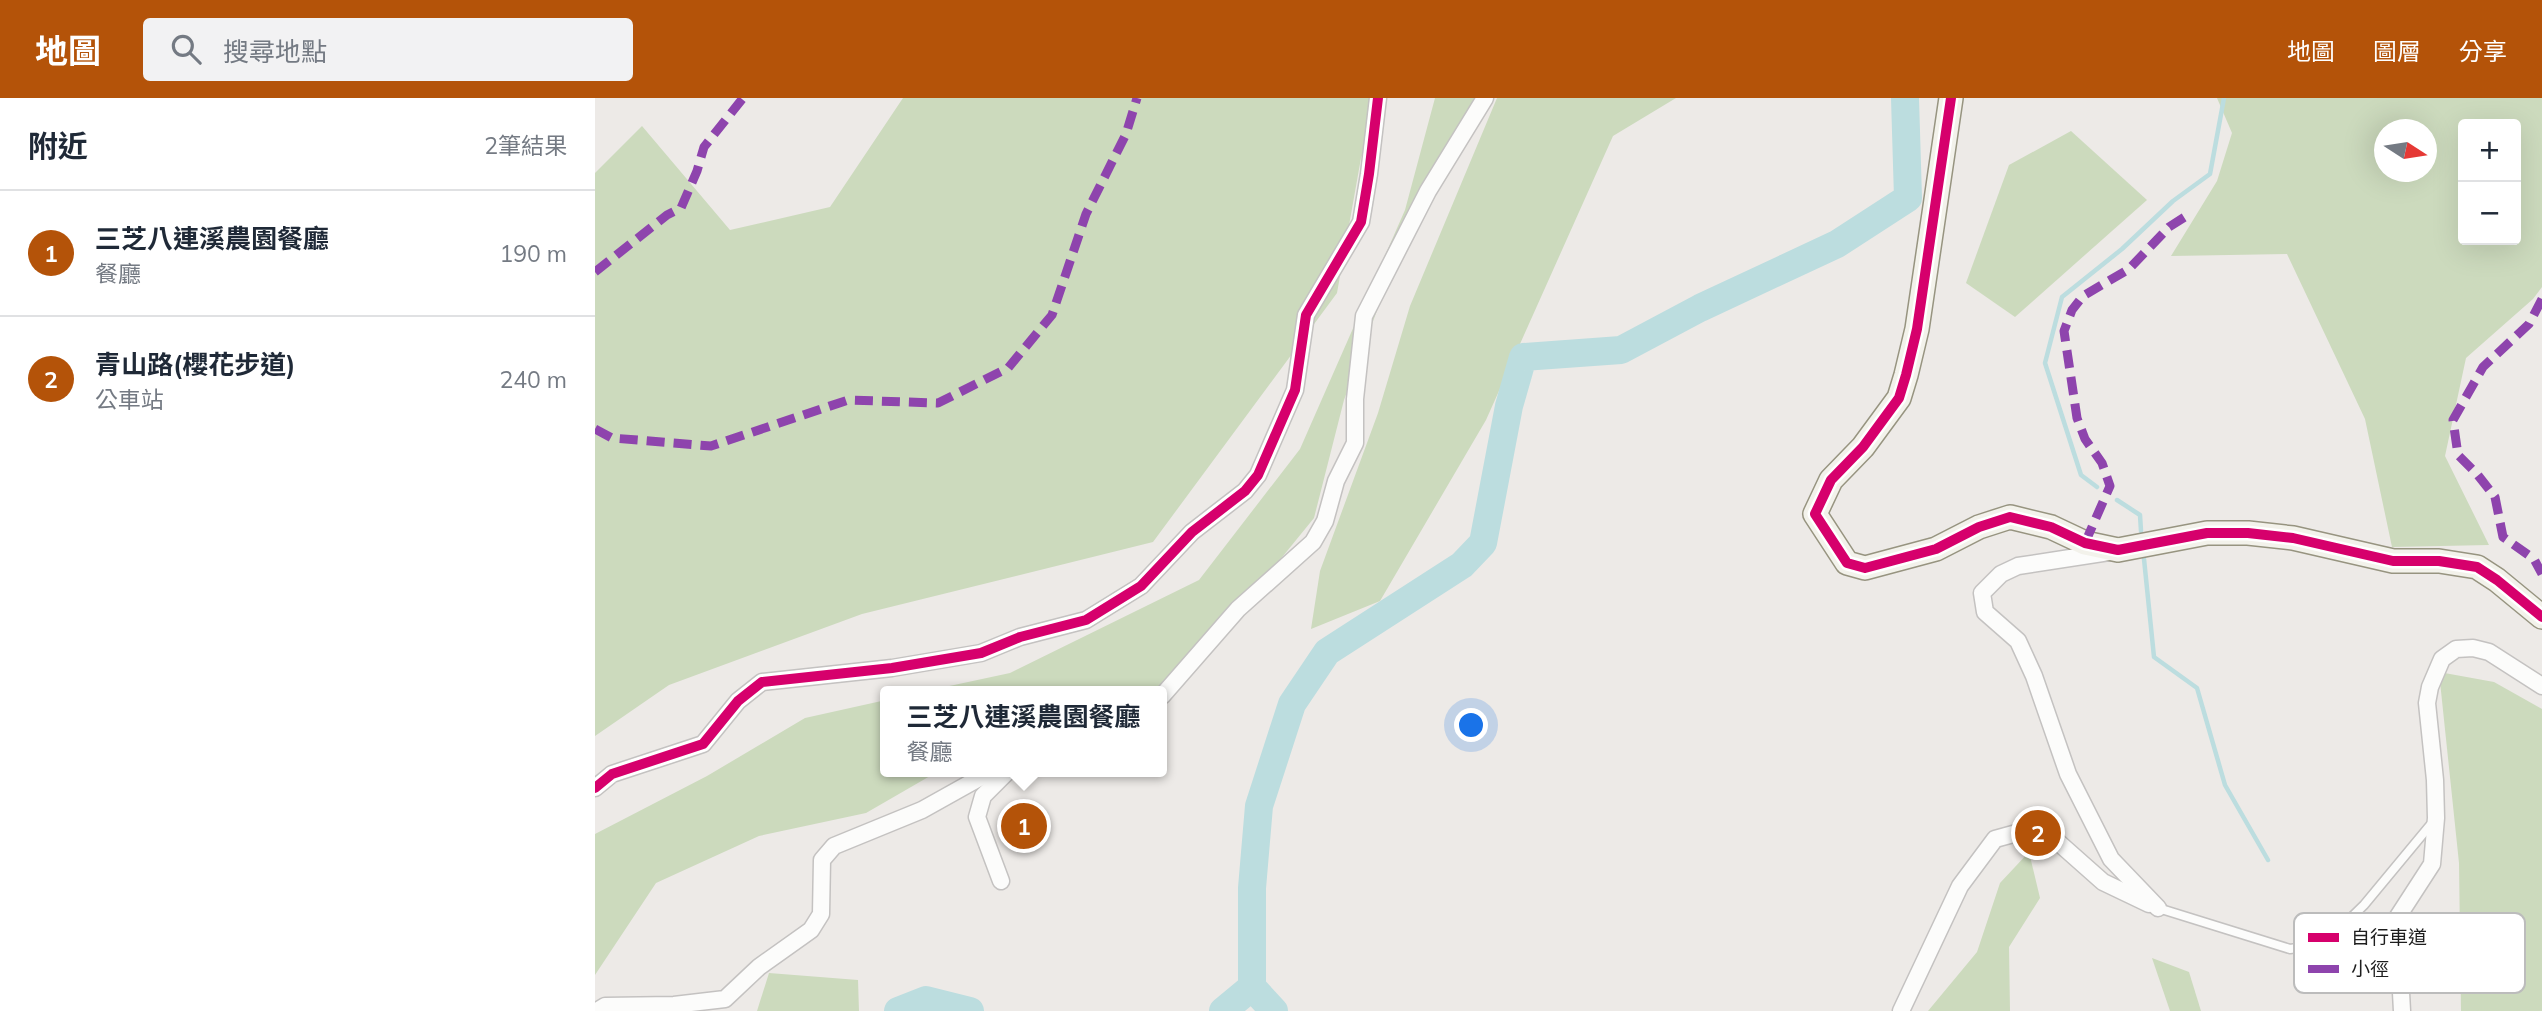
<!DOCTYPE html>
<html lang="zh-TW">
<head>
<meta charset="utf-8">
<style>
  body { margin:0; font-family:Mulish,"Noto Sans TC",sans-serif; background:#f2f2f3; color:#1f2937 }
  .controls { position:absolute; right:21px; top:21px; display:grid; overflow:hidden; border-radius:7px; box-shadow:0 7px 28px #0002 }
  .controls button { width:63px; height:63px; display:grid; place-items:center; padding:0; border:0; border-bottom:2px solid #e0e1e3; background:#fff; color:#1f2937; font:35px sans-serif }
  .compass { position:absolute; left:1779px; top:21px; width:63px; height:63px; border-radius:50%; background:#fff; box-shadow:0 7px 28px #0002; rotate:102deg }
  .you { position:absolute; left:877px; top:628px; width:24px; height:24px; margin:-18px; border:5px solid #fff; border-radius:50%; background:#1a73e8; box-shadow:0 0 0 10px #1a73e833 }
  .badge { display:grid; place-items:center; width:46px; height:46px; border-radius:50%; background:#b45309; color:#fff; font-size:23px; font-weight:700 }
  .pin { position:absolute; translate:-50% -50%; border:4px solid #fff; box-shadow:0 2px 7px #0006 }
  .popup { position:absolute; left:285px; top:588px; width:287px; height:91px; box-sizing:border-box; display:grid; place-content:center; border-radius:7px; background:#fff; filter:drop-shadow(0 2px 5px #0005); font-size:23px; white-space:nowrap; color:#747a83 }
  .popup b { font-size:26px; color:#1f2937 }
  .popup::after { content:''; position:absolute; left:50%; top:100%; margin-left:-14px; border:14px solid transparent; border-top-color:#fff }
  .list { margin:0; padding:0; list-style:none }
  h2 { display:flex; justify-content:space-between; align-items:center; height:91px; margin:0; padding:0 28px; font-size:30px }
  h2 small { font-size:23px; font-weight:400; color:#747a83 }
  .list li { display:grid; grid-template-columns:46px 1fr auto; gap:21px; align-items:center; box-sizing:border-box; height:126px; padding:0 28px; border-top:2px solid #e0e1e3 }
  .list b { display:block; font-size:26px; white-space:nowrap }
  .list p { margin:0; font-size:23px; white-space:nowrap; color:#747a83 }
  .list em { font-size:23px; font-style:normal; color:#747a83 }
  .icon { flex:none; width:38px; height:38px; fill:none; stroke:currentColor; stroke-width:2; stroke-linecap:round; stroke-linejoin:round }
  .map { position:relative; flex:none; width:1947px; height:913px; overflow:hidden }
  header { display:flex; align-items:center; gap:42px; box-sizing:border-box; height:98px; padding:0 35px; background:#b45309; color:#fff }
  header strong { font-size:33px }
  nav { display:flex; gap:38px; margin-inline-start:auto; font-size:24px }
  .search { width:490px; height:63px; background:#f2f2f3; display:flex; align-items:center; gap:18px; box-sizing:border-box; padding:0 24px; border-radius:7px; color:#747a83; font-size:26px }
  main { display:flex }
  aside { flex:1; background:#fff }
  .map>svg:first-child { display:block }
  .forest { fill:#ccdabd; fill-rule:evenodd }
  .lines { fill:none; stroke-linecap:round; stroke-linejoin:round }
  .stream { stroke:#bcdddf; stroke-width:4.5 }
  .river { stroke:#bcdddf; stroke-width:28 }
  .lane-casing { stroke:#c4c2c1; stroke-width:11 }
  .street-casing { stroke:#c4c2c1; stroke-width:19 }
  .secondary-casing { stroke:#979480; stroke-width:26 }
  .lane { stroke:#fcfcfb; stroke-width:8 }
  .street { stroke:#fcfcfb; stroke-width:16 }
  .secondary { stroke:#f3f2eb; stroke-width:23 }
  .quiet { stroke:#8e44ad; stroke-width:9; stroke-dasharray:18 9; stroke-linecap:butt }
  .cycleway-casing { stroke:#fff; stroke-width:15 }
  .cycleway { stroke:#d6006c; stroke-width:10 }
  .key { fill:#fff; stroke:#bcbcbc; stroke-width:2 }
  .key-label { font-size:19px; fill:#1e1e1e }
</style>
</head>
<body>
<header>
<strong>地圖</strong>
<div class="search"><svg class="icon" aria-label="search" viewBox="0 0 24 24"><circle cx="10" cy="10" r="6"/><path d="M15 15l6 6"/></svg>搜尋地點</div>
<nav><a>地圖</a><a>圖層</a><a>分享</a></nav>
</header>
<main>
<aside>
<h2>附近<small>2筆結果</small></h2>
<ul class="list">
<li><span class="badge">1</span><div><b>三芝八連溪農園餐廳</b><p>餐廳</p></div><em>190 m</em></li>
<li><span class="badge">2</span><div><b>青山路(櫻花步道)</b><p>公車站</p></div><em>240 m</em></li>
</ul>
</aside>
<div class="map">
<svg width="1947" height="913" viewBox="0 0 1947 913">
  <rect width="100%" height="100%" fill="#edeae7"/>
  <!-- forest -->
  <g class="forest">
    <path d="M308 0H789L766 60 742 195 558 444 267 516 74 587 0 638V75L47 28 135 132 235 109Z"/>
    <path d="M840 0H881L825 96 749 302 719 420 597 570 558 593H331L415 575 604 482 705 351 810 112Z"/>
    <path d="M902 0H1081L1018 38 891 322 785 503 716 531 725 473 783 315 815 208Z"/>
    <path d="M1622 0H1947V189L1938 201 1871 260 1850 358 1894 447 1797 449 1770 321 1692 156 1576 158 1622 83 1637 35ZM1868 26H1921V142H1868ZM1790 32H1832V74H1790Z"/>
    <path d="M1476 33 1552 102 1420 219 1371 185 1414 67Z"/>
    <path d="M1844 574 1899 584 1947 611V913H1866L1864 765Z"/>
    <path d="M291 602V674H342L271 715 164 738 61 785 0 877V736L112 678 210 620Z"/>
    <path d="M1434 754 1445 800 1414 849 1415 913H1333L1382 854 1405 785Z"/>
    <path d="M1557 860 1594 874 1606 913H1575Z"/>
    <path d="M174 875 263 882 264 913H162Z"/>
  </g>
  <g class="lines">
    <!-- stream -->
    <g class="stream">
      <path d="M1502 389 1486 377 1450 265 1467 199 1527 151 1578 103 1615 76 1629 0"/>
      <path d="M1522 402 1545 417 1546 433"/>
      <path d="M1549 461 1559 559 1602 590 1630 687 1673 762"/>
    </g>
    <!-- river -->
    <g class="river">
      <path d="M303 913 331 902 375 913"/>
      <path d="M628 913 657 889"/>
      <path d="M679 913 657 889V790L664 708 697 606 732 554 867 467 888 445 914 308 928 259 1026 252 1105 210 1242 146 1313 100 1310 0"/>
    </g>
    <!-- lane casing -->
    <g class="lane-casing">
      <path id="lane" d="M1563 810 1695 851 1729 846 1769 807 1837 725"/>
    </g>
    <!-- street casing -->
    <g class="street-casing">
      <g id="street">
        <path d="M1514 454 1423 468 1406 476 1387 495 1390 514 1423 543 1439 578 1473 676 1516 761 1563 810"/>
        <path d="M567 598 643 511 718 444 730 423 741 383 760 345V301L769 218 833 93 890 0"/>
        <path d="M0 690 17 676 108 646 143 603 167 584 297 570 386 555 425 539 491 522 546 488 597 434 650 393 663 377 700 292 711 217 766 124 774 76 783 0"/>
        <path d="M406 783 382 719 388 698 412 674"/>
        <path d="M2 913 10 908 79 907 130 901 164 869 216 832 226 816 227 762 239 748 327 712 395 674"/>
        <path d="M1306 913 1365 788 1400 741 1429 733 1464 745 1508 784 1554 806"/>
        <path d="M1807 913 1802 820 1837 766 1841 720 1840 682 1832 605 1835 589 1847 561 1861 551 1878 550 1894 554 1947 588"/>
      </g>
    </g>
    <!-- secondary casing -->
    <g class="secondary-casing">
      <path id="secondary" d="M1356 0 1322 231 1311 277 1304 300 1268 349 1236 382 1220 416 1252 465 1270 470 1341 451 1384 429 1415 419 1456 429 1490 445 1523 452 1612 435H1653L1698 440 1798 463H1844L1882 469 1902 482 1947 519"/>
    </g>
    <!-- lane -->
    <use href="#lane" class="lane"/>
    <!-- street -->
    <use href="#street" class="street"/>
    <!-- secondary -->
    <use href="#secondary" class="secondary"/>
    <!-- quiet -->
    <g class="quiet">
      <path d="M0 174 72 117 86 110 102 73 109 49 148 0"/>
      <path d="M1947 201 1934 226 1888 269 1858 322 1863 357 1882 376 1900 399 1908 439 1939 461 1947 476"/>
      <path d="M0 331 17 340 116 348 253 302 343 305 413 270 457 217 491 116 531 36 542 0"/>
      <path d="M1490 445 1515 388 1507 365 1490 341 1482 320 1469 233 1477 212 1488 198 1534 171 1574 129 1596 115"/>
    </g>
    <!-- cycleway casing -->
    <g class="cycleway-casing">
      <g id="cycleway">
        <path d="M1356 0 1322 231 1311 277 1304 300 1268 349 1236 382 1220 416 1252 465 1270 470 1341 451 1384 429 1415 419 1456 429 1490 445 1523 452 1612 435H1653L1698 440 1798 463H1844L1882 469 1902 482 1947 519"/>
        <path d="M0 690 17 676 108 646 143 603 167 584 297 570 386 555 425 539 491 522 546 488 597 434 650 393 663 377 700 292 711 217 766 124 774 76 783 0"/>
      </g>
    </g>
    <!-- cycleway -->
    <use href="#cycleway" class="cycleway"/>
  </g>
  <!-- legend -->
  <rect x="1699" y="815" width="231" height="80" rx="10" class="key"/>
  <rect x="1713" y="835" width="31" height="9" fill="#d6006c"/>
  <rect x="1713" y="867" width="31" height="8" fill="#8e44ad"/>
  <g class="key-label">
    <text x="1756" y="846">自行車道</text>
    <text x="1756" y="878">小徑</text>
  </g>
</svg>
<div class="controls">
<button>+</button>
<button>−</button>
</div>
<svg class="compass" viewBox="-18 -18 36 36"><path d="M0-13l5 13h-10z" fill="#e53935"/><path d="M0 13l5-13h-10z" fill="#747a83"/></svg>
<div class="you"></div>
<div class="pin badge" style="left:429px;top:728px">1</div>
<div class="popup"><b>三芝八連溪農園餐廳</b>餐廳</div>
<div class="pin badge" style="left:1443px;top:735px">2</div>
</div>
</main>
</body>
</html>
